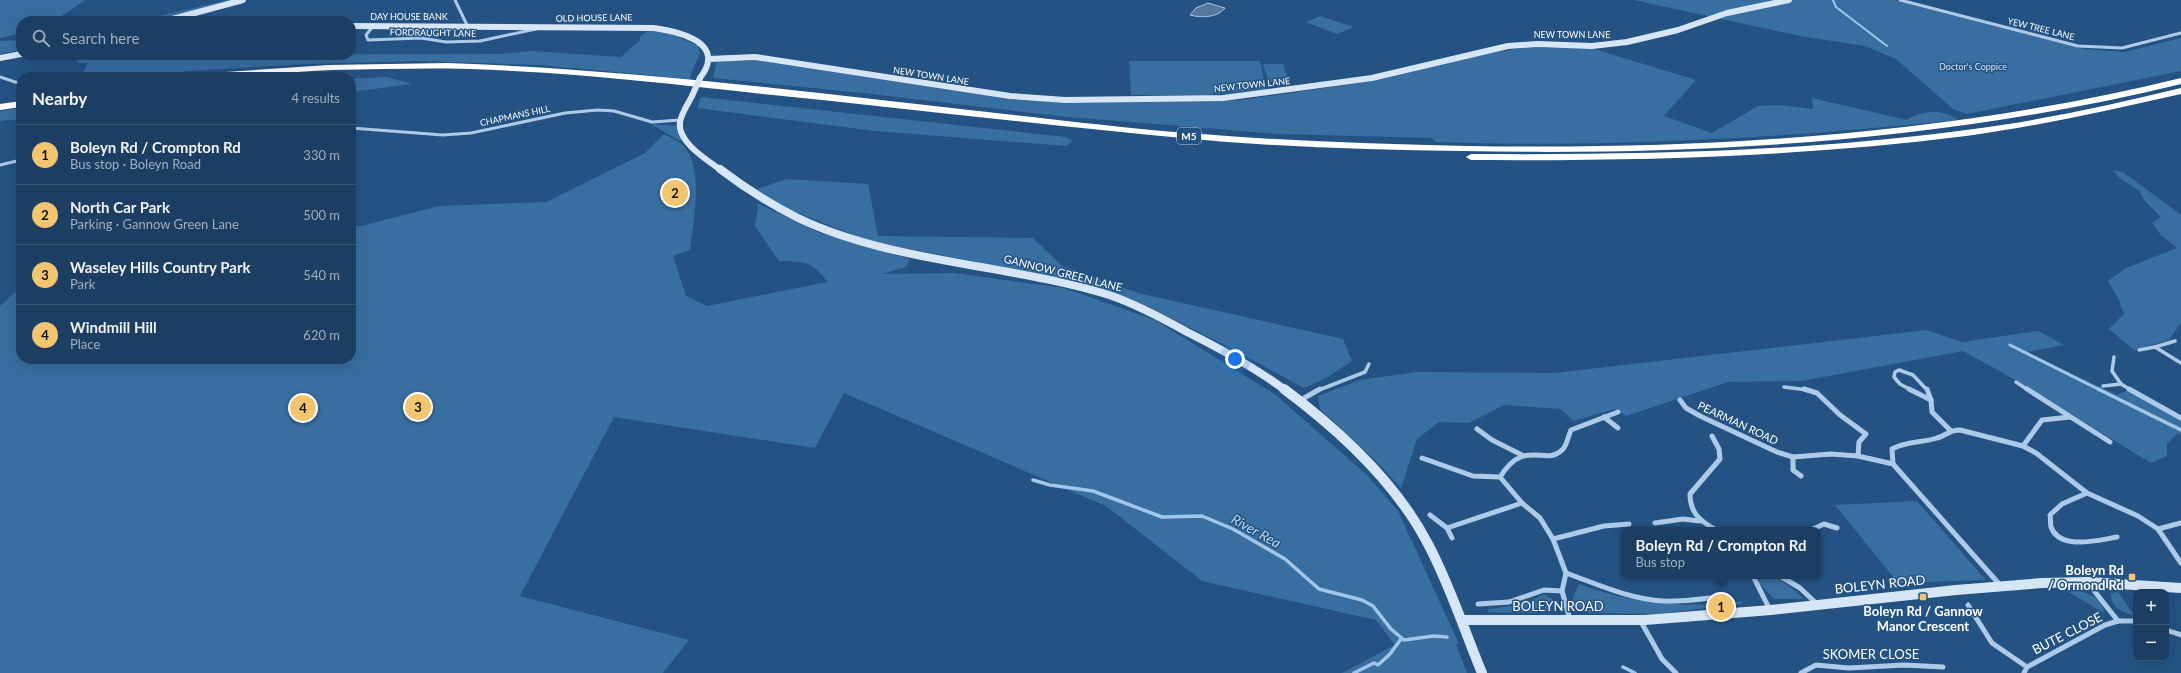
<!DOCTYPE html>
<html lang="en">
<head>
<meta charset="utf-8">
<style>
  body { margin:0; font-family:Lato,sans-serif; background:#244568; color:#f1f3f6 }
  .controls { position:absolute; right:12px; bottom:12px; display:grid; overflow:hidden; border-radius:8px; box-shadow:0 4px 16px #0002 }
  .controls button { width:36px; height:36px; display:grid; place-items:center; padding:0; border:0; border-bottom:1px solid #395777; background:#1b3e62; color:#f1f3f6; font:20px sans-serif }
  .you { position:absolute; left:1235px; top:359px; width:14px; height:14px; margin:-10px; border:3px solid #fff; border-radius:50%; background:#1a73e8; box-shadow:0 0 0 6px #1a73e833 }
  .badge { display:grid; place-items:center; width:26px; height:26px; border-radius:50%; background:#f2c570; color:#111; font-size:13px; font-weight:700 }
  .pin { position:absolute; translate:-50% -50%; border:2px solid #fff; box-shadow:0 1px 4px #0006 }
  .popup { position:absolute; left:1621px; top:527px; width:200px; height:52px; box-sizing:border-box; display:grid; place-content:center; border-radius:8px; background:#1b3e62; filter:drop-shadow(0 1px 3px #0005); font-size:13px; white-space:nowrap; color:#a0aebe }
  .popup b { font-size:15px; color:#f1f3f6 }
  .popup::after { content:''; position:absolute; left:50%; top:100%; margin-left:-8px; border:8px solid transparent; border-top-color:#1b3e62 }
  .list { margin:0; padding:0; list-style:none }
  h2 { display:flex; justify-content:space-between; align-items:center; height:52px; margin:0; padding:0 16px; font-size:17px }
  h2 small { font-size:13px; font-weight:400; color:#a0aebe }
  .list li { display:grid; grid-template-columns:26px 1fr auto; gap:12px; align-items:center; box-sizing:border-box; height:60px; padding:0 16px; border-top:1px solid #395777 }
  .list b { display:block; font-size:15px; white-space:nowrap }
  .list p { margin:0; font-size:13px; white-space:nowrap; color:#a0aebe }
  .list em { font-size:13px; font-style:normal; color:#a0aebe }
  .icon { flex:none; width:22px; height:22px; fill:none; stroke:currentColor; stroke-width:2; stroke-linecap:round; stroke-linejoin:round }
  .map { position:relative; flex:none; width:2181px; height:673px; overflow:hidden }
  .search { position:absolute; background:#1b3e62; box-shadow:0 4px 16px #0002; left:16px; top:16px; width:340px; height:44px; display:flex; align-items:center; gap:10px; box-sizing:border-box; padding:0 14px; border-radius:16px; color:#a0aebe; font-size:15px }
  .panel { position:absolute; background:#1b3e62; box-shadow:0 4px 16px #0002; left:16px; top:72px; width:340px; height:292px; border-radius:16px }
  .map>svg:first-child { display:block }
  .green { fill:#386ea0 }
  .water { fill:#57789a; stroke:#a1c6e9 }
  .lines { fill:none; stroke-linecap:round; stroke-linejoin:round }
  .stream-far2 { stroke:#a1c6e9; stroke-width:2 }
  .stream-far1 { stroke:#a1c6e9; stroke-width:3 }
  .stream { stroke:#a1c6e9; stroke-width:3.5 }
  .street-far2 { stroke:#adcbe8; stroke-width:3 }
  .street-far1 { stroke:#adcbe8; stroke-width:3.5 }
  .street { stroke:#adcbe8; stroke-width:5 }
  .secondary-far2 { stroke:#d7e6f7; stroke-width:6 }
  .secondary-far1 { stroke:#d7e6f7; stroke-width:8 }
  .secondary { stroke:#d7e6f7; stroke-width:10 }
  .highway { fill:#fff; fill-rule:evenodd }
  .secondary-bridge { stroke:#d7e6f7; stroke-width:6 }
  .poi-dot { fill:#f2c570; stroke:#245383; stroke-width:1.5 }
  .labels { text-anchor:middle; stroke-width:3; stroke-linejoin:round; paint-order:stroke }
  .far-street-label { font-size:9px; fill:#fff; stroke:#245383 }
  .far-park-label { font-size:9px; fill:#d0e4f6; stroke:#245383 }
  .shield { fill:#245383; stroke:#bdcbda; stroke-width:1 }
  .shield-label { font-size:10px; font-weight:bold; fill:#fff }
  .street-label { font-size:11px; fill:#fff; stroke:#245383 }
  .near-poi-label { font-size:13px; font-weight:bold; fill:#fff; stroke:#245383; text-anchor:end }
  .near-street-label { font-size:13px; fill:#fff; stroke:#245383 }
  .near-water-label { font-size:14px; font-style:italic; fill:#b8d5ef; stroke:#245383 }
</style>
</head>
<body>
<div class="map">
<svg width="2181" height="673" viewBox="0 0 2181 673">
  <rect width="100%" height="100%" fill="#245383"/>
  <!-- green -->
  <g class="green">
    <path d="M0 0H85C57 20 56 21 21 21V33L0 38Z"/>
    <path d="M228 0H239L169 18 137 21Z"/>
    <path d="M1634 0H1893L2084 49 2125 52 2181 38V71L1967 114 1953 109 1896 59 1865 46 1800 36Z"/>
    <path d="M1320 16 1354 27 1337 34 1306 22Z"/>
    <path d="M650 30 672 34 698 46 700 53 689 79 540 65 417 61 307 64 188 71 142 77H81L88 63H77L81 55 499 54 531 51 621 57 640 40V36Z"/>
    <path d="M21 40V50L0 54V41Z"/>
    <path d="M1522 48H1591L1696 80 1664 116 1712 133 1758 106 1777 105 1813 109 1812 98 1907 120C1922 110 1943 109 1958 120 1784 138 1610 148 1435 142L1432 138 1277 134 1169 125 1068 117 863 93 713 78 717 61H766L1010 99 1065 103 1242 100 1379 80 1486 54Z"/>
    <path d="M1129 61H1260L1266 89 1206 95H1131Z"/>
    <path d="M1263 64H1283L1289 82H1269Z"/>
    <path d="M387 77 412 84 351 92V79Z"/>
    <path d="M701 97 1066 137 1072 141 1066 146 875 131 697 108Z"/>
    <path d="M21 108V119L0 121V111Z"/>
    <path d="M651 124 677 126 684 139 680 141Z"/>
    <path d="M664 134C669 137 675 139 680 143 706 162 693 222 690 250L673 256 686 296 707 306 827 282C815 262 801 261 779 261L755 226 758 208 757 203 820 233 910 259 906 267 882 274 954 273 1064 288 1155 320 1276 395 1368 476 1398 511 1459 644H1456L1467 673H1342L1395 645 1376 620 1202 581 1106 506 844 393 815 448 614 417 520 596 689 640 663 673H0V306L21 287V359H351V226H361L439 206 546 202 645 153Z"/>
    <path d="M2113 170 2123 172 2181 215V323L2169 340 2134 350 2109 329 2124 314 2118 298 2108 281 2126 268 2177 248 2160 234 2152 223 2161 217 2143 199 2140 191 2119 178Z"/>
    <path d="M786 179 868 184 878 236 1033 238 1062 266 1138 293 1343 339 1352 361 1326 378 1304 388 1234 350 1145 305 1103 290 1014 269 871 242 776 204 755 190Z"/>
    <path d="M1927 330 1962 342 2038 331 2064 345 2022 353 2054 365 2117 395 2128 390 2181 420V434L2178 433 2167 444V456L2151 463 2007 375 1963 351 1802 381 1728 382 1626 416 1615 409 1573 421 1561 409 1504 405 1469 423 1439 422 1417 439 1401 488 1377 462 1320 409 1318 396 1360 380 1417 372 1554 373Z"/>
    <path d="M1917 501 1986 580 1898 583 1835 505Z"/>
    <path d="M1761 577C1783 577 1788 585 1804 599H1774L1758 582Z"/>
    <path d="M1579 584C1631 604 1688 609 1743 601L1741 604 1656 614 1590 613 1579 608 1573 602V597Z"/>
    <path d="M2065 590C2079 590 2103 594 2104 613Z"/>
    <path d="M2118 592 2135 616C2123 613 2110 607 2111 593Z"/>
    <path d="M1544 594 1553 600 1548 610 1539 613 1487 612 1489 609 1523 604Z"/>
  </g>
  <!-- water -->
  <path class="water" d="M1208 3 1225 8C1218 18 1200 18 1190 15L1196 8Z"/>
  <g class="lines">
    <!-- stream-far2 -->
    <path class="stream-far2" d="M1833 0 1836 7 1887 46"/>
    <!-- stream-far1 -->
    <path class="stream-far1" d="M2010 345 2100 390"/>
    <!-- stream -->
    <g class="stream">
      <path d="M2098 389 2181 430"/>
      <path d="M1033 480 1050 485 1093 491 1162 517 1202 516 1233 529 1285 559 1319 589 1362 600 1373 606 1391 629 1404 640 1434 636 1447 637"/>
      <path d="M1623 667 1635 673"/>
      <path d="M1354 673 1374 663 1378 665 1390 654 1401 639"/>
    </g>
    <!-- street-far2 -->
    <g class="street-far2">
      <path d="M455 0 467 25"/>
      <path d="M1900 0 2078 46 2122 48 2181 33"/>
      <path d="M374 25 366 35 368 40 421 38 446 42 480 41 536 29"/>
      <path d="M0 77 21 84"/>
      <path d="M351 128 443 135 471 133 565 113 598 110 614 111 652 122 680 120"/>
      <path d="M0 165 21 160"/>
    </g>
    <!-- street-far1 -->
    <g class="street-far1">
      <path d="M2175 341 2155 347 2181 363"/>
      <path d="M2139 350 2155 347"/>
      <path d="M2114 357 2112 371 2121 384 2131 390"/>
      <path d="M2016 382 2028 390"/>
      <path d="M2103 386 2121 384"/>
      <path d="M1784 387 1808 390"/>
      <path d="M1319 390 1365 372 1369 364"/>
      <path d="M1911 390 1900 384 1894 377 1895 372 1899 370 1913 375 1927 390"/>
    </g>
    <!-- street -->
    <g class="street">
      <path d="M1804 389 1817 393 1840 415 1866 434 1859 442 1858 456"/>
      <path d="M1909 389 1931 400"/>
      <path d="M1927 389 1931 400"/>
      <path d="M2027 389 2110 442"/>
      <path d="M2129 389 2181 418"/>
      <path d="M1680 400 1686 408 1700 416 1777 452 1793 457 1831 454 1858 456 1893 464"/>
      <path d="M1931 400 1932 412 1950 430"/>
      <path d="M1299 401 1320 389"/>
      <path d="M1604 417 1618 428"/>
      <path d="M1477 429 1492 440 1522 455"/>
      <path d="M1712 436 1719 449 1720 459 1690 494C1690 513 1700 521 1716 530"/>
      <path d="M2023 446 2042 420 2070 417"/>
      <path d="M1793 457V470L1801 476"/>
      <path d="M1422 458 1473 476 1500 477"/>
      <path d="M2087 493 2062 504 2050 515C2051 519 2050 524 2051 527 2060 551 2099 540 2117 537"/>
      <path d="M1430 515 1447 528 1522 503"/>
      <path d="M1655 523 1683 519 1700 521"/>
      <path d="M1447 528 1452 538"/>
      <path d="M2158 529 2181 523"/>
      <path d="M1811 530 1824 524 1837 528"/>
      <path d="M1553 539 1604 526 1629 524"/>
      <path d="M1566 573C1597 584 1629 599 1663 601 1683 602 1704 599 1724 596"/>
      <path d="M1753 576 1770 610"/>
      <path d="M1780 576 1800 588 1817 604"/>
      <path d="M2088 583 2118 621"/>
      <path d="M2000 585 1893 464 1892 449C1906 441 1922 443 1937 438 1948 435 1948 430 1960 430L2023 446 2036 453 2087 493 2138 516 2158 529 2181 563"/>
      <path d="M1478 604 1509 602 1544 590 1562 591"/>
      <path d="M1968 605 1992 643 2027 667 2105 625 2118 621H2136"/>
      <path d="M1570 620 1562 591 1566 573 1553 539 1540 518 1522 503 1500 477C1525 437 1545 467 1562 450 1567 446 1568 436 1571 430L1618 412"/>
      <path d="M1640 620 1662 659 1676 673"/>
      <path d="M2166 630 2181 635"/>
      <path d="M1801 673 1816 665 1849 668 1904 665 1943 667"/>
      <path d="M2024 673 2027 667"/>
    </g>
    <!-- secondary-far2 -->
    <g class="secondary-far2">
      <path d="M165 21 243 0"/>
      <path d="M351 26 654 28C681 32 727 43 700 78"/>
      <path d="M0 58 21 54"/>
      <path d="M709 59 755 57 1010 96 1065 100 1223 98 1372 78 1508 46 1537 44 1592 46 1627 42 1678 30 1727 13 1789 0"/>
      <path d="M692 96C688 104 682 112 680 122 677 142 707 160 721 170"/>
    </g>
    <!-- secondary-far1 -->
    <path class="secondary-far1" d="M720 169C745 188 770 204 798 218 892 263 1009 264 1109 295 1136 304 1162 318 1187 332 1221 349 1254 367 1285 390"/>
    <!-- secondary -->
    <g class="secondary">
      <path d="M1284 389C1339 430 1396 482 1428 544 1450 585 1464 630 1482 673"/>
      <path d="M1462 620H1645L1771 610 1956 590 2042 583 2088 582 2181 588"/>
    </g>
    <!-- highway -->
    <g class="highway">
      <path d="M448 63C649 70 849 97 1049 119 1096 124 1142 130 1189 133 1282 141 1375 144 1468 146 1707 150 1949 135 2181 78V84C1947 141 1704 156 1463 151 1370 150 1275 147 1182 138 1042 125 903 108 763 94 680 85 596 75 513 71 453 67 392 69 332 70 285 72 239 77 192 77L196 74 328 65Z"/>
      <path d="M2181 88V94C2110 110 2039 126 1966 136 1802 157 1636 161 1471 160L1466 157 1471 154C1636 155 1802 152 1966 130 2039 121 2110 105 2181 88Z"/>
      <path d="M21 101V107L0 110V104Z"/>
    </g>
    <!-- secondary-bridge -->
    <path class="secondary-bridge" d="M692 96 700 78"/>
  </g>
  <!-- markers -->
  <g class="poi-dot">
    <rect x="2128" y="573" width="8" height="8" rx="2"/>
    <rect x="1919" y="593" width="8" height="8" rx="2"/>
  </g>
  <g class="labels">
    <!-- far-street labels -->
    <g class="far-street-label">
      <text x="409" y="20">DAY HOUSE BANK</text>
      <text transform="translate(594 18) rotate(-1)" y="3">OLD HOUSE LANE</text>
      <text transform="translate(2041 29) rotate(14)" y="3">YEW TREE LANE</text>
      <text transform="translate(433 33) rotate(1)" y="3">FORDRAUGHT LANE</text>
      <text x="1572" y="38">NEW TOWN LANE</text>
      <text transform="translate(931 76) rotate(9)" y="3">NEW TOWN LANE</text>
      <text transform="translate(1252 85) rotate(-6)" y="3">NEW TOWN LANE</text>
      <text transform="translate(515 116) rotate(-12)" y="3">CHAPMANS HILL</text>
    </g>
    <!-- far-park labels -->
    <g class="far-park-label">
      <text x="1973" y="70">Doctor's Coppice</text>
    </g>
    <!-- shield labels -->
    <rect class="shield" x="1177" y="128" width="24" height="16" rx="3"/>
    <g class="shield-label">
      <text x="1189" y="140">M5</text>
    </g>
    <!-- street labels -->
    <g class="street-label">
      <text transform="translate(1063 273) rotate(14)" y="4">GANNOW GREEN LANE</text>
      <text transform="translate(1738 423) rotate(25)" y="4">PEARMAN ROAD</text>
    </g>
    <!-- near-poi labels -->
    <g class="near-poi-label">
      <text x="2124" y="575">Boleyn Rd<tspan x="2124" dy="15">/ Ormond Rd</tspan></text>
      <text x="1923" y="616" text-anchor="middle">Boleyn Rd / Gannow<tspan x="1923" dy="15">Manor Crescent</tspan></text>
    </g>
    <!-- near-street labels -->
    <g class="near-street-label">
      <text transform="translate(1880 584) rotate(-6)" y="5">BOLEYN ROAD</text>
      <text x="1558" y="611">BOLEYN ROAD</text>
      <text transform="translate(2067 633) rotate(-27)" y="5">BUTE CLOSE</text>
      <text x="1871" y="659">SKOMER CLOSE</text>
    </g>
    <!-- near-water labels -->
    <g class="near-water-label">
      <text transform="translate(1256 531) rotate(29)" y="5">River Rea</text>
    </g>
  </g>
</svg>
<div class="controls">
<button>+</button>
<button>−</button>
</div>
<div class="you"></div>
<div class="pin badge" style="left:1721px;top:607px">1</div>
<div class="popup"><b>Boleyn Rd / Crompton Rd</b>Bus stop</div>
<div class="pin badge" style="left:675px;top:193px">2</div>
<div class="pin badge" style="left:418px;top:407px">3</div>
<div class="pin badge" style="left:303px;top:408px">4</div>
<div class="search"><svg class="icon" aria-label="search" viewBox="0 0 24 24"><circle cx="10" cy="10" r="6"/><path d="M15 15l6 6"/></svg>Search here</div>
<section class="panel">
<h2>Nearby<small>4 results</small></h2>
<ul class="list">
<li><span class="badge">1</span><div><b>Boleyn Rd / Crompton Rd</b><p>Bus stop · Boleyn Road</p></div><em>330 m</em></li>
<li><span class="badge">2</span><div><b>North Car Park</b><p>Parking · Gannow Green Lane</p></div><em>500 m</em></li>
<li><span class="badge">3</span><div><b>Waseley Hills Country Park</b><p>Park</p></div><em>540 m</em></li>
<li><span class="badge">4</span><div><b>Windmill Hill</b><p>Place</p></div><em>620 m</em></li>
</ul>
</section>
</div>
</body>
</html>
